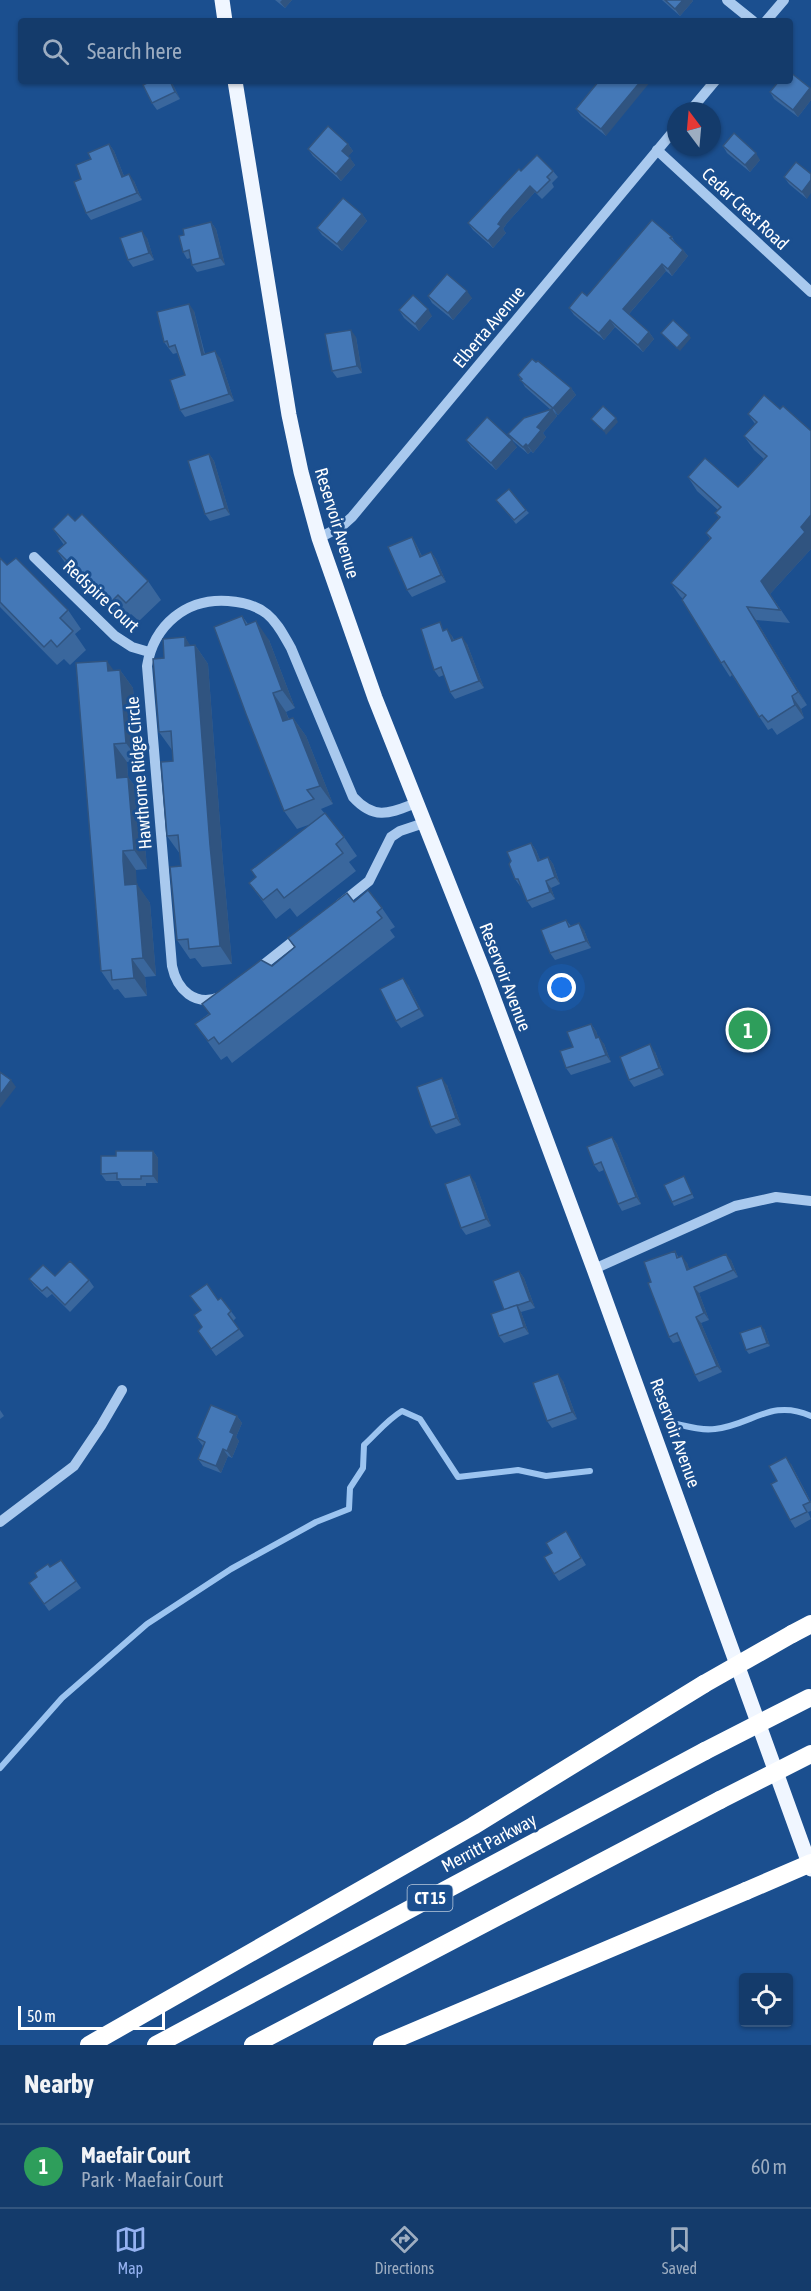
<!DOCTYPE html>
<html lang="en">
<head>
<meta charset="utf-8">
<style>
  body { margin:0; font-family:"Asap Condensed",sans-serif; background:#1d4271; color:#f1f3f6 }
  .controls { position:absolute; right:18px; bottom:18px; display:grid; overflow:hidden; border-radius:6px; box-shadow:0 2px 4px #0004 }
  .controls button { width:54px; height:54px; display:grid; place-items:center; padding:0; border:0; border-bottom:2px solid #33557e; background:#143b6b; color:#f1f3f6; font:30px sans-serif }
  .compass { position:absolute; left:667px; top:102px; width:54px; height:54px; border-radius:50%; background:#143b6b; box-shadow:0 2px 4px #0004; rotate:344deg }
  .scale { position:absolute; left:18px; bottom:15px; width:147px; box-sizing:border-box; padding-left:6px; border:3px solid #fff; border-top:0; font-size:16px; line-height:21px; white-space:nowrap; color:#fff; -webkit-text-stroke:4px #1b4f8f; paint-order:stroke }
  .you { position:absolute; left:562px; top:988px; width:21px; height:21px; margin:-15px; border:4px solid #fff; border-radius:50%; background:#1a73e8; box-shadow:0 0 0 9px #1a73e833 }
  .badge { display:grid; place-items:center; width:39px; height:39px; border-radius:50%; background:#95b2f1; color:#fff; font-size:20px; font-weight:700 }
  .pin { position:absolute; translate:-50% -50%; border:3px solid #fff; box-shadow:0 2px 6px #0006 }
  .list { margin:0; padding:0; list-style:none }
  h2 { display:flex; justify-content:space-between; align-items:center; height:78px; margin:0; padding:0 24px; font-size:26px }
  h2 small { font-size:20px; font-weight:400; color:#9dadc1 }
  .list li { display:grid; grid-template-columns:39px 1fr auto; gap:18px; align-items:center; box-sizing:border-box; height:84px; padding:0 24px; border-top:2px solid #33557e }
  .list b { display:block; font-size:22px; white-space:nowrap }
  .list p { margin:0; font-size:20px; white-space:nowrap; color:#9dadc1 }
  .list em { font-size:20px; font-style:normal; color:#9dadc1 }
  .icon { flex:none; width:33px; height:33px; fill:none; stroke:currentColor; stroke-width:2; stroke-linecap:round; stroke-linejoin:round }
  .map { position:relative; flex:none; width:811px; height:2045px; overflow:hidden }
  .search { position:absolute; background:#143b6b; box-shadow:0 2px 4px #0004; left:18px; right:18px; top:18px; height:66px; display:flex; align-items:center; gap:15px; box-sizing:border-box; padding:0 21px; border-radius:6px; color:#9dadc1; font-size:22px }
  .sheet { height:162px; background:#143b6b }
  nav { display:flex; justify-content:space-around; align-items:center; box-sizing:border-box; height:84px; border-top:2px solid #33557e; background:#143b6b; font-size:16px; color:#9dadc1 }
  nav a { display:grid; justify-items:center; gap:3px }
  nav .on { color:#95b2f1 }
  .map>svg:first-child { display:block }
  .lines { fill:none; stroke-linecap:round; stroke-linejoin:round }
  .stream { stroke:#9cc4f0; stroke-width:6 }
  .minor { stroke:#a9c9ee; stroke-width:10 }
  .major { stroke:#f0f6ff; stroke-width:15 }
  .highway { stroke:#fff; stroke-width:18 }
  .highway-bridge { stroke:#fff; stroke-width:18 }
  .wall { fill:#3a679d }
  .shaded-wall { fill:#305480 }
  .building { fill:#4478b7; stroke:#305480; stroke-width:1.5 }
  .labels { text-anchor:middle; stroke-width:6; stroke-linejoin:round; paint-order:stroke }
  .shield { fill:#1b4f8f; stroke:#bbcadd; stroke-width:1.5 }
  .shield-label { font-size:16px; font-weight:bold; fill:#fff }
  .street-label { font-size:18px; fill:#fff; stroke:#1b4f8f }
</style>
</head>
<body>
<div class="map">
<svg width="811" height="2045" viewBox="0 0 811 2045">
  <rect width="100%" height="100%" fill="#1b4f8f"/>
  <g class="lines">
    <!-- stream -->
    <g class="stream">
      <path d="M672 1423C686 1426 701 1431 715 1429 752 1425 771 1398 811 1416"/>
      <path d="M0 1768 62 1698 147 1624 231 1569 316 1522 349 1509 350 1488 363 1468 364 1445C377 1433 387 1420 402 1411L420 1419 458 1477 518 1470 546 1476 590 1471"/>
    </g>
    <!-- minor -->
    <g class="minor">
      <path d="M727 0 753 21"/>
      <path d="M766 21 784 0"/>
      <path d="M690 111 715 81"/>
      <path d="M657 150 811 292"/>
      <path d="M319 538 342 526 352 517 676 128"/>
      <path d="M34 557 115 636 132 647 149 652"/>
      <path d="M339 905 369 881 391 837 400 831 424 823"/>
      <path d="M254 972 301 935"/>
      <path d="M220 997C195 1007 177 990 172 966L147 666C154 625 186 598 228 601 242 602 256 605 267 614 278 623 284 636 291 648L353 797C375 821 390 813 416 803"/>
      <path d="M594 1269 735 1206 776 1197 811 1201"/>
      <path d="M0 1522 74 1466 101 1426 122 1390"/>
    </g>
    <!-- major -->
    <g class="major">
      <path d="M222 0 225 21"/>
      <path d="M235 81 289 415 301 472 319 538 375 698 486 978 594 1269 811 1869"/>
    </g>
    <!-- highway -->
    <g class="highway">
      <path d="M792 1634 811 1624"/>
      <path d="M89 2045 473 1826 704 1684"/>
      <path d="M156 2045 705 1751"/>
      <path d="M253 2045 720 1800"/>
      <path d="M382 2045 746 1891"/>
    </g>
    <!-- highway-bridge -->
    <g class="highway-bridge">
      <path d="M704 1684 792 1634"/>
      <path d="M705 1751 809 1698"/>
      <path d="M720 1800 811 1754"/>
      <path d="M746 1891 811 1863"/>
    </g>
  </g>
  <!-- wall -->
  <g class="wall">
    <path d="M275 0H292L285 8Z"/>
    <path d="M662 0H692L693 1 680 16Z"/>
    <path d="M171 81 180 99 157 110 152 103Z"/>
    <path d="M599 81 606 136 581 116 576 109Z"/>
    <path d="M810 88 811 90V100L798 117 774 99 770 92Z"/>
    <path d="M109 144 114 151 124 176 134 181 142 200 91 220 86 213 81 179 91 159Z"/>
    <path d="M348 144 353 151 348 156 355 165 341 181 313 156 308 149Z"/>
    <path d="M723 146 760 160 750 172 727 153Z"/>
    <path d="M796 162 807 199 789 184 784 177Z"/>
    <path d="M521 171H553L558 177 552 183 554 187 542 199 535 192 507 223 503 229 506 233 493 248 473 230 468 223Z"/>
    <path d="M362 214 367 221 342 251 322 235 317 228Z"/>
    <path d="M211 222 216 229 225 265 197 272 192 265 191 258 187 259 183 252 184 235Z"/>
    <path d="M672 237 676 244 683 250 688 256 672 276 666 271 629 314 649 332 654 339 643 352 615 327 604 340 574 315 569 308Z"/>
    <path d="M147 238 154 260 133 267 128 260Z"/>
    <path d="M428 296 472 298 453 320 432 303Z"/>
    <path d="M399 310 432 316 419 331 404 318Z"/>
    <path d="M194 311 205 354 220 358 234 401 185 417 180 410 185 375 177 353 173 354 164 342Z"/>
    <path d="M356 337 362 373 337 378 332 371Z"/>
    <path d="M518 375 571 388 576 395 558 415 555 412 557 416 543 433 546 437 533 453 531 451 528 454 513 441 508 434 551 410 525 387Z"/>
    <path d="M780 409 811 431V549L770 594 790 623 756 620 807 705 801 709 804 718 777 735 772 728 768 730 732 675 730 677 721 663 683 599 680 596 671 583 710 539 706 533 719 518 715 513 718 510 697 491 688 477 738 487 764 459 754 450 744 436 755 424 748 414Z"/>
    <path d="M466 440 517 447 496 470 471 447Z"/>
    <path d="M209 454 214 461 230 515 210 521 205 514Z"/>
    <path d="M499 503 526 510 529 513 516 524Z"/>
    <path d="M75 521 148 581 161 600 139 621 131 614 123 622 70 570 57 551 64 545 53 529Z"/>
    <path d="M412 537 416 544 422 556 431 552 436 559 446 582 412 597 407 590Z"/>
    <path d="M0 558 7 565 68 610 81 629 75 634 86 650 70 665 64 659 57 665 0 607Z"/>
    <path d="M242 616 248 624 269 640 295 708 286 712 289 719 293 718 306 736 333 804 321 809 344 837 357 856 349 862 356 871 297 917 290 908 276 919 249 883 256 878 311 824 297 829 284 811Z"/>
    <path d="M445 630 452 636 454 640 467 644 484 688 455 699 450 692 444 675 439 677 434 670Z"/>
    <path d="M185 637 190 646 195 645 208 664 223 863 232 964 202 967 195 958 190 959 177 940 181 866 180 854 167 836 173 761 172 750 159 732Z"/>
    <path d="M113 670H120L133 688 139 761 127 762 128 777 141 795 147 869 136 870V884L150 903 156 976 145 977 147 996 125 998 118 989 114 990 101 971Z"/>
    <path d="M531 843 536 850 540 860 548 857 553 864 560 884 551 888 555 899 532 908 527 901 521 886H520L515 879Z"/>
    <path d="M354 902 382 908 395 927 390 930 395 937 232 1063 227 1056 221 1060 195 1024 295 948 288 938Z"/>
    <path d="M566 920 571 926 584 930 591 948 555 960 550 953Z"/>
    <path d="M408 985 424 1016 401 1028 396 1021Z"/>
    <path d="M591 1024 596 1031 598 1037 604 1044 611 1062 571 1075 566 1068 573 1047Z"/>
    <path d="M655 1052 664 1075 634 1087 629 1080Z"/>
    <path d="M447 1085 461 1125 436 1134 431 1127Z"/>
    <path d="M612 1137 617 1144 641 1204 622 1211 618 1204 604 1170 599 1172 594 1165Z"/>
    <path d="M153 1151 158 1158V1183H146V1186H122L119 1181H106L101 1174 116 1156Z"/>
    <path d="M684 1176 694 1198 674 1206 672 1202Z"/>
    <path d="M475 1182 491 1226 466 1235 461 1228Z"/>
    <path d="M675 1251 679 1258 687 1263 689 1269 731 1260 738 1277 699 1293 709 1320 701 1323 722 1372 699 1382 695 1375 680 1341 673 1343 669 1337 651 1282Z"/>
    <path d="M519 1271 524 1278 535 1308 521 1312 529 1334 504 1343 499 1336 504 1310Z"/>
    <path d="M55 1276 89 1280 94 1287 70 1312 52 1294 47 1298 34 1286 29 1279Z"/>
    <path d="M221 1298 236 1318 233 1321 244 1336 216 1356 198 1331 202 1328 201 1310Z"/>
    <path d="M764 1329 770 1346 749 1354 746 1350Z"/>
    <path d="M563 1381 577 1419 552 1428 547 1421Z"/>
    <path d="M0 1410 4 1416 0 1419Z"/>
    <path d="M237 1416 242 1423 236 1437 239 1441 232 1458 228 1456 221 1473 203 1466 198 1459 203 1446 202 1445 197 1438Z"/>
    <path d="M791 1464 811 1502V1511L808 1512 811 1519 795 1528 790 1520 777 1481Z"/>
    <path d="M566 1531 586 1565 559 1581 554 1574 552 1553Z"/>
    <path d="M61 1560 81 1588 49 1611 29 1583Z"/>
  </g>
  <!-- shaded-wall -->
  <g class="shaded-wall">
    <path d="M282 0H292L285 8 280 2Z"/>
    <path d="M683 0H692L693 1 680 16 675 9Z"/>
    <path d="M170 81H171L180 99 175 92Z"/>
    <path d="M641 81H651L606 136 601 129Z"/>
    <path d="M810 88 811 90V100L798 117 793 110Z"/>
    <path d="M109 144 114 151 127 184 122 177Z"/>
    <path d="M348 144 353 151 347 158 342 151Z"/>
    <path d="M756 153 760 160 750 172 745 165Z"/>
    <path d="M350 158 355 165 341 181 336 174Z"/>
    <path d="M129 174 134 181 142 200 137 193Z"/>
    <path d="M811 180V193L807 199 802 192Z"/>
    <path d="M530 186 535 192 507 223 503 229 506 233 493 248 488 241 498 224 503 217Z"/>
    <path d="M362 214 367 221 342 251 337 244Z"/>
    <path d="M211 222 216 229 225 265 220 258Z"/>
    <path d="M142 231 147 238 154 260 149 253Z"/>
    <path d="M683 250 688 256 672 276 668 269Z"/>
    <path d="M662 264 666 271 628 315 623 309Z"/>
    <path d="M467 291 472 298 453 320 448 313Z"/>
    <path d="M189 304 194 311 206 362 202 355Z"/>
    <path d="M428 309 432 316 419 331 415 324Z"/>
    <path d="M610 320 615 327 604 340 599 333Z"/>
    <path d="M351 330 356 337 362 373 357 366Z"/>
    <path d="M649 332 654 339 643 352 638 345Z"/>
    <path d="M689 335 691 338 680 351 677 348Z"/>
    <path d="M215 351 220 358 234 401 229 394Z"/>
    <path d="M571 388 576 395 558 415 553 408Z"/>
    <path d="M552 409 557 416 543 433 546 437 533 453 528 446 537 427Z"/>
    <path d="M616 418 618 422 606 435 604 431Z"/>
    <path d="M512 440 517 447 496 470 491 463Z"/>
    <path d="M526 444 531 451 528 454 523 447Z"/>
    <path d="M209 454 214 461 230 515 225 508Z"/>
    <path d="M811 515V549L770 594 790 623 761 581 801 527Z"/>
    <path d="M412 537 416 544 425 564 420 557Z"/>
    <path d="M431 552 436 559 446 582 441 575Z"/>
    <path d="M747 607 756 620 807 705 798 692Z"/>
    <path d="M256 621 269 640 295 708 282 690Z"/>
    <path d="M447 629 452 636 456 648 452 641Z"/>
    <path d="M185 637 195 653V645L208 664 223 863 232 964 220 946Z"/>
    <path d="M462 637 467 644 484 688 479 681Z"/>
    <path d="M107 661 120 679 108 671Z"/>
    <path d="M120 670 133 688 139 761 126 743Z"/>
    <path d="M273 693 286 712 296 740 283 721Z"/>
    <path d="M792 696 801 709 804 718 795 705Z"/>
    <path d="M293 718 306 736 333 804 320 786Z"/>
    <path d="M114 744 127 762 128 777 141 795 147 869 134 850 117 778Z"/>
    <path d="M531 843 536 850 543 868 538 861Z"/>
    <path d="M123 851 136 870 138 903 125 885Z"/>
    <path d="M548 857 553 864 560 884 555 877Z"/>
    <path d="M546 881 551 888 555 899 550 892Z"/>
    <path d="M137 884 150 903 156 976 143 958Z"/>
    <path d="M579 923 584 930 591 948 586 941Z"/>
    <path d="M132 959 145 977 147 996 134 978Z"/>
    <path d="M403 978 408 985 424 1016 419 1009Z"/>
    <path d="M591 1024 596 1031 601 1045 596 1038Z"/>
    <path d="M599 1037 604 1044 611 1062 606 1055Z"/>
    <path d="M650 1044 655 1052 664 1075 659 1068Z"/>
    <path d="M442 1078 447 1085 461 1125 456 1118Z"/>
    <path d="M11 1080 16 1087 0 1108V1095Z"/>
    <path d="M612 1137 617 1144 641 1204 636 1197Z"/>
    <path d="M153 1151 158 1158V1183L153 1176Z"/>
    <path d="M470 1175 475 1182 491 1226 486 1219Z"/>
    <path d="M726 1254 731 1260 738 1277 733 1270Z"/>
    <path d="M682 1256 687 1263 692 1276 687 1270Z"/>
    <path d="M519 1271 524 1278 535 1308 530 1301Z"/>
    <path d="M694 1287 699 1293 709 1320 704 1313Z"/>
    <path d="M517 1305 521 1312 529 1334 524 1327Z"/>
    <path d="M696 1317 701 1323 722 1372 717 1366Z"/>
    <path d="M761 1326 764 1329 770 1346 767 1343Z"/>
    <path d="M558 1374 563 1381 577 1419 572 1412Z"/>
    <path d="M237 1416 242 1423 236 1437 239 1441 232 1458 227 1451 230 1432Z"/>
    <path d="M223 1449 228 1456 221 1473 216 1466Z"/>
    <path d="M786 1457 791 1464 811 1504Z"/>
  </g>
  <!-- building -->
  <g class="building">
    <path d="M665 0H683L675 9Z"/>
    <path d="M790 72 810 88 793 110 770 92 779 81H790Z"/>
    <path d="M151 81H170L175 92 152 103 143 85Z"/>
    <path d="M599 81H641L601 129 576 109Z"/>
    <path d="M328 126 348 144 342 151 350 158 336 174 308 149Z"/>
    <path d="M734 133 756 153 745 165 723 146Z"/>
    <path d="M109 144 122 177 129 174 137 193 86 213 74 182 81 179 76 165 91 159 88 153Z"/>
    <path d="M537 155 553 171 547 177 550 180 537 193 530 186 503 217 498 224 501 226 488 241 468 223 519 169 521 171Z"/>
    <path d="M796 162 811 174V180L802 192 784 177Z"/>
    <path d="M343 198 362 214 337 244 317 228Z"/>
    <path d="M652 220 672 237 670 238 683 250 668 269 662 264 623 309 649 332 638 345 610 320 599 333 569 308 582 292 587 296Z"/>
    <path d="M211 222 220 258 192 265 189 250 183 252 179 236 184 235 183 229Z"/>
    <path d="M142 231 149 253 128 260 120 238Z"/>
    <path d="M447 274 467 291 448 313 428 296Z"/>
    <path d="M413 295 428 309 415 324 399 310Z"/>
    <path d="M189 304 202 355 215 351 229 394 180 410 170 380 185 375 175 345 169 347 167 341 164 342 157 312Z"/>
    <path d="M673 320 689 335 677 348 661 333Z"/>
    <path d="M351 330 357 366 332 371 325 334Z"/>
    <path d="M532 359 536 362 538 361 571 388 553 408 520 380 522 379 518 375Z"/>
    <path d="M764 395 780 409 783 406 811 431V515L801 527 805 532 761 581 780 610 747 607 798 692 792 696 795 705 768 722 762 715 759 717 724 661 721 663 682 600 686 595 671 583 711 538 706 533 720 517 715 513 721 507 688 477 705 458 738 487 745 480 767 456 744 436 757 422 748 414Z"/>
    <path d="M603 406 616 418 604 431 591 419Z"/>
    <path d="M552 409 537 427 541 430 528 446 526 444 523 447 508 434 524 418Z"/>
    <path d="M487 417 512 440 491 463 466 440Z"/>
    <path d="M209 454 225 508 205 514 188 461Z"/>
    <path d="M509 489 526 510 514 520 496 500Z"/>
    <path d="M68 514 75 521 82 514 148 581 126 603 118 595 110 603 57 551 66 543 53 529Z"/>
    <path d="M412 537 420 557 431 552 441 575 407 590 388 547Z"/>
    <path d="M0 558 7 565 16 558 68 610 60 618 73 631 57 647 51 640 44 647 0 602Z"/>
    <path d="M242 616 246 625 256 621 282 690 273 693 283 721 293 718 320 786 307 790 314 799 284 811 246 714 214 627Z"/>
    <path d="M440 622 443 631 447 629 452 641 462 637 479 681 450 692 441 667 434 670 421 629Z"/>
    <path d="M185 637V646L195 645 210 845 220 946 189 949 188 939 177 940 170 867 181 866 178 835 167 836 161 762 173 761 171 731 159 732 153 659 164 658 163 639Z"/>
    <path d="M107 661 108 671 120 670 126 743 114 744 117 778 128 777 134 850 123 851V861L125 885 137 884 143 958 132 959 134 978 112 980 111 970 101 971 76 663Z"/>
    <path d="M325 813 344 837 336 844 343 853 284 898 277 889 263 900 249 883 256 877 251 870Z"/>
    <path d="M531 843 538 861 548 857 555 877 546 881 550 892 527 901 518 879H515L509 864 511 861 507 852Z"/>
    <path d="M368 890 382 908 377 912 382 918 219 1044 214 1037 208 1041 195 1024 210 1014 202 1004 261 960 272 966 295 947 288 938 347 893 354 902Z"/>
    <path d="M566 920 569 927 579 923 586 941 550 953 541 930Z"/>
    <path d="M403 978 419 1009 396 1021 380 989Z"/>
    <path d="M591 1024 596 1038 599 1037 606 1055 566 1068 560 1051 573 1047 567 1032Z"/>
    <path d="M650 1044 659 1068 629 1080 620 1057Z"/>
    <path d="M0 1072 11 1080 0 1095Z"/>
    <path d="M442 1078 456 1118 431 1127 417 1087Z"/>
    <path d="M612 1137 636 1197 618 1204 601 1162 594 1165 587 1147Z"/>
    <path d="M116 1151H153V1176H141V1179H117V1173L101 1174V1156H116Z"/>
    <path d="M470 1175 486 1219 461 1228 445 1184Z"/>
    <path d="M684 1176 692 1194 672 1202 664 1185Z"/>
    <path d="M675 1251 677 1258 682 1256 687 1270 726 1254 733 1270 694 1287 704 1313 696 1317 717 1366 695 1375 677 1333 669 1337 648 1283 651 1282 644 1262Z"/>
    <path d="M70 1261 89 1280 65 1305 47 1287 42 1291 29 1279 43 1265 55 1276Z"/>
    <path d="M519 1271 530 1301 504 1310 493 1281Z"/>
    <path d="M207 1284 218 1300 221 1298 231 1311 228 1314 239 1329 211 1349 198 1331 202 1327 194 1315 201 1310 190 1296Z"/>
    <path d="M517 1305 524 1327 499 1336 491 1314Z"/>
    <path d="M761 1326 767 1343 746 1350 740 1333Z"/>
    <path d="M558 1374 572 1412 547 1421 533 1383Z"/>
    <path d="M211 1405 237 1416 230 1432 234 1434 227 1451 223 1449 216 1466 198 1459 205 1442 197 1438Z"/>
    <path d="M786 1457 810 1502 803 1505 807 1512 790 1520 771 1484 777 1481 769 1466Z"/>
    <path d="M566 1531 581 1558 554 1574 544 1557 552 1553 546 1543Z"/>
    <path d="M61 1560 76 1581 44 1604 29 1583 37 1577 35 1573 48 1564 50 1567Z"/>
  </g>
  <g class="labels">
    <!-- shield labels -->
    <rect class="shield" x="407.5" y="1885" width="45" height="26" rx="4.5"/>
    <g class="shield-label">
      <text x="430" y="1904">CT 15</text>
    </g>
    <!-- street labels -->
    <g class="street-label">
      <text transform="translate(745 209) rotate(43)" y="6">Cedar Crest Road</text>
      <text transform="translate(489 327) rotate(-50)" y="6">Elberta Avenue</text>
      <text transform="translate(337 523) rotate(73)" y="6">Reservoir Avenue</text>
      <text transform="translate(101 596) rotate(43)" y="6">Redspire Court</text>
      <text transform="translate(139 773) rotate(-95)" y="6">Hawthorne Ridge Circle</text>
      <text transform="translate(505 977) rotate(69)" y="6">Reservoir Avenue</text>
      <text transform="translate(675 1433) rotate(70)" y="6">Reservoir Avenue</text>
      <text transform="translate(489 1843) rotate(-28)" y="6">Merritt Parkway</text>
    </g>
  </g>
</svg>
<div class="controls">
<button><svg class="icon" aria-label="locate" viewBox="0 0 24 24"><circle cx="12" cy="12" r="6"/><path d="M12 2v4M12 18v4M2 12h4M18 12h4"/></svg></button>
</div>
<svg class="compass" viewBox="-18 -18 36 36"><path d="M0-13l5 13h-10z" fill="#e53935"/><path d="M0 13l5-13h-10z" fill="#9dadc1"/></svg>
<div class="scale">50 m</div>
<div class="you"></div>
<div class="pin badge" style="left:748px;top:1030px;background:#2e9e5b">1</div>
<div class="search"><svg class="icon" aria-label="search" viewBox="0 0 24 24"><circle cx="10" cy="10" r="6"/><path d="M15 15l6 6"/></svg>Search here</div>
</div>
<section class="sheet">
<h2>Nearby<small></small></h2>
<ul class="list">
<li><span class="badge" style="background:#2e9e5b">1</span><div><b>Maefair Court</b><p>Park · Maefair Court</p></div><em>60 m</em></li>
</ul>
</section>
<nav>
<a class="on"><svg class="icon" aria-label="map" viewBox="0 0 24 24"><path d="M3 6l6-2 6 2 6-2v14l-6 2-6-2-6 2zM9 4v14M15 6v14"/></svg>Map</a>
<a><svg class="icon" aria-label="directions" viewBox="0 0 24 24"><path d="M12 3l9 9-9 9-9-9zM9 14v-3h6M13 9l2 2-2 2"/></svg>Directions</a>
<a><svg class="icon" aria-label="saved" viewBox="0 0 24 24"><path d="M7 4h10v16l-5-4-5 4z"/></svg>Saved</a>
</nav>
</body>
</html>
